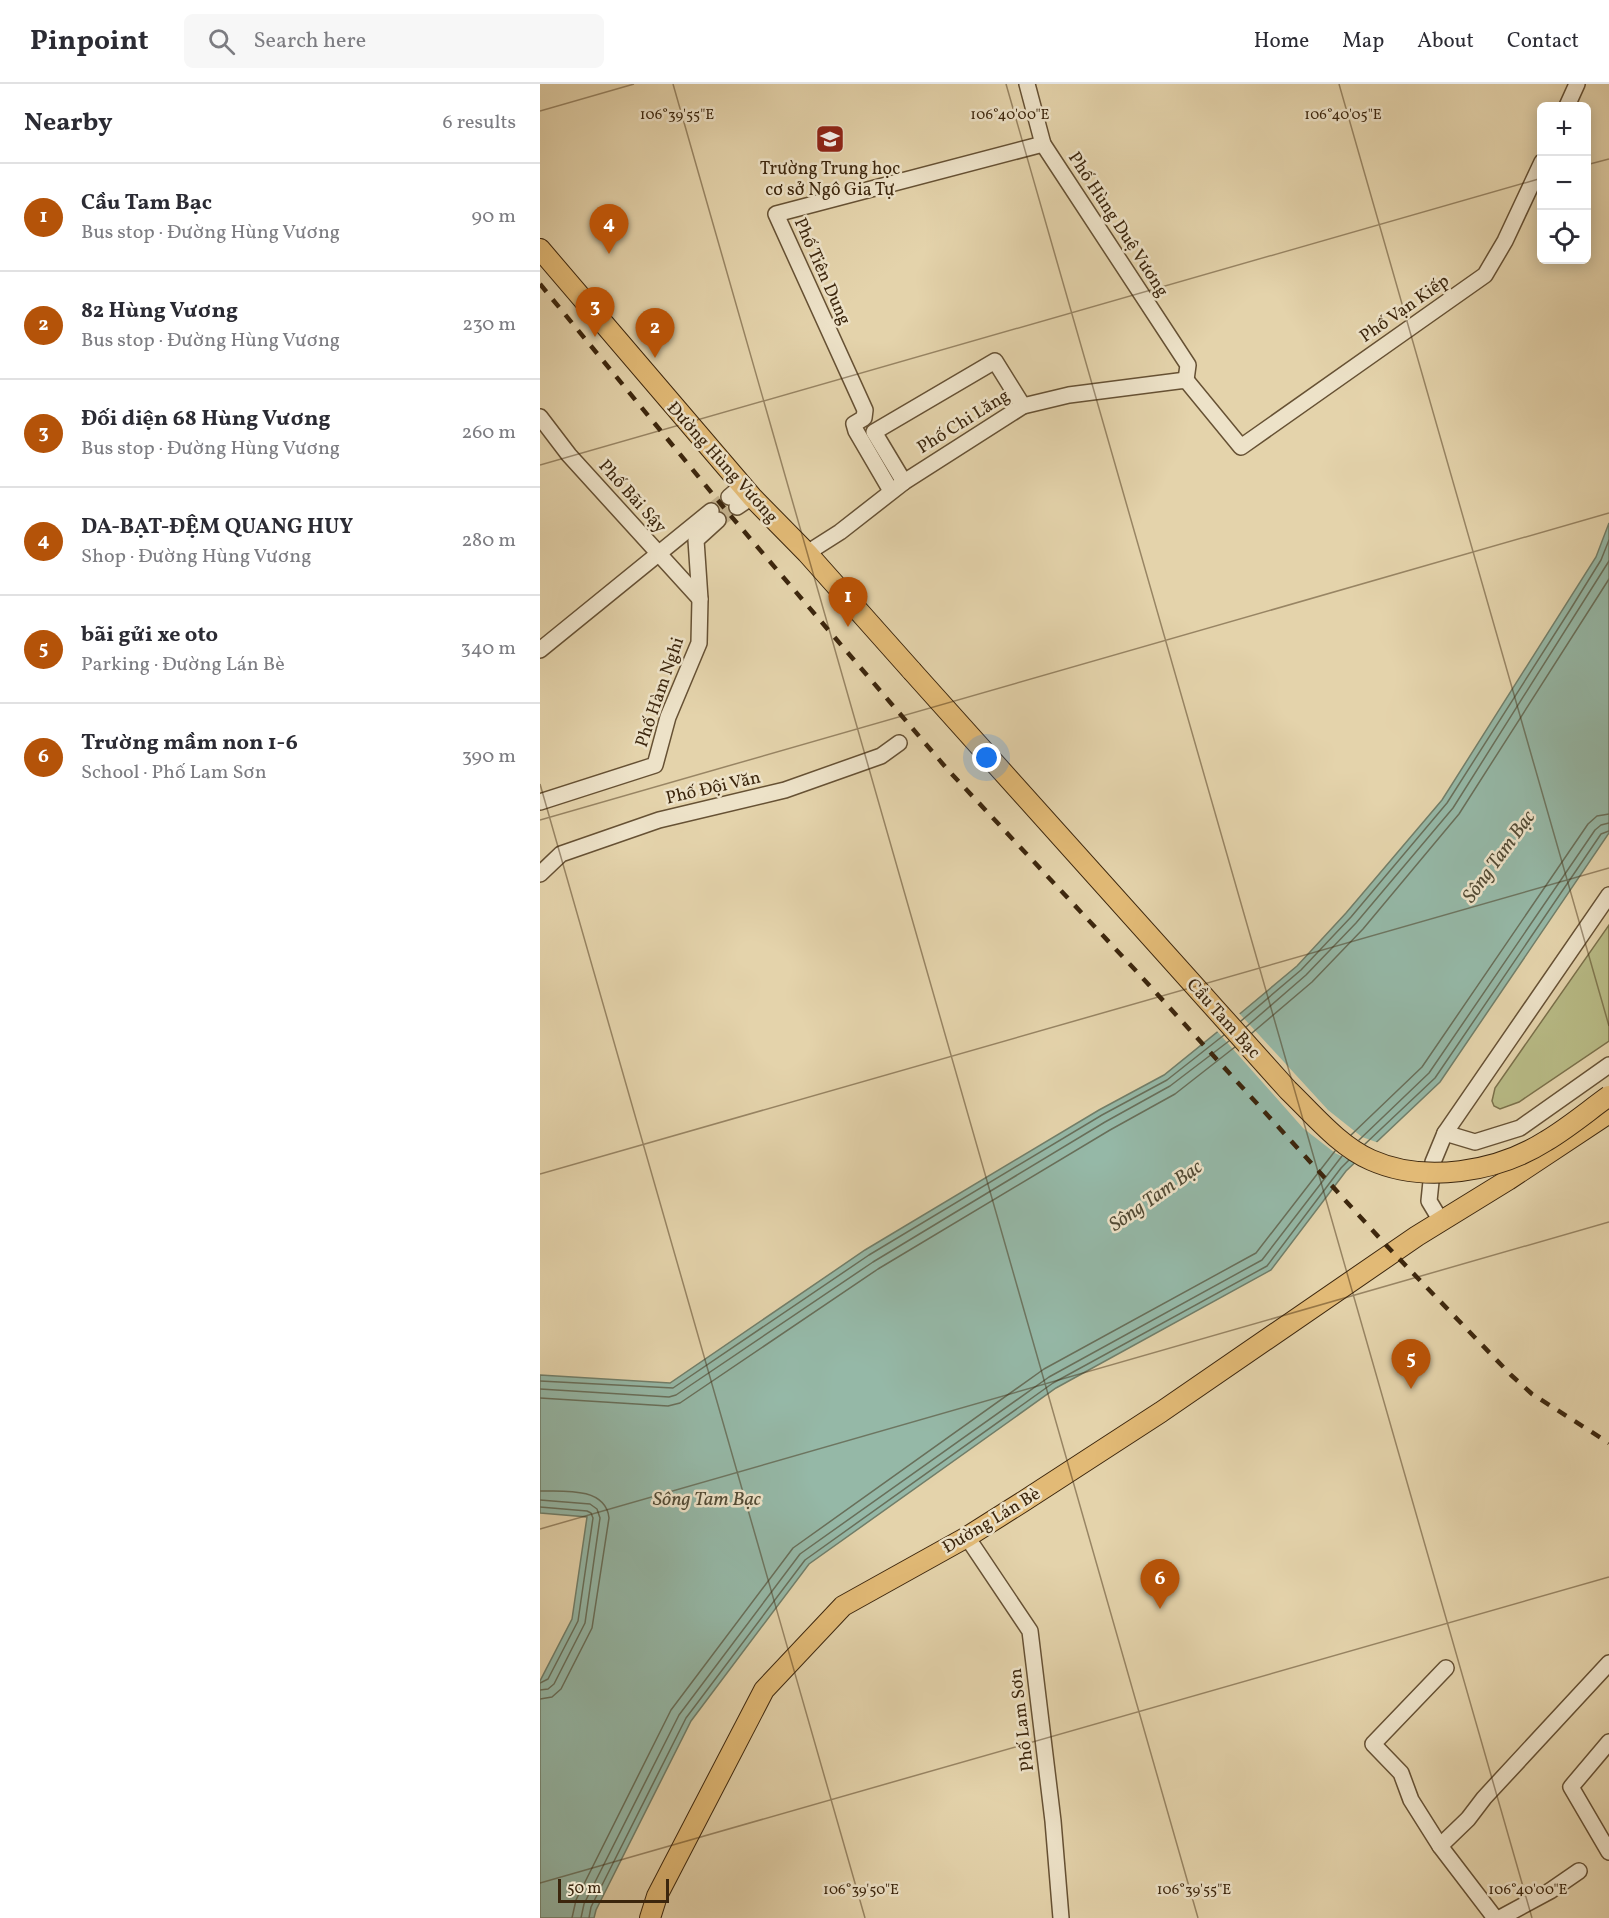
<!DOCTYPE html>
<html lang="en">
<head>
<meta charset="utf-8">
<style>
  body { margin:0; font-family:Vollkorn,serif; background:#f7f7f7; color:#2b2b33 }
  .controls { position:absolute; right:18px; top:18px; display:grid; overflow:hidden; border-radius:9px; box-shadow:0 3px 15px #0003 }
  .controls button { width:54px; height:54px; display:grid; place-items:center; padding:0; border:0; border-bottom:2px solid #e1e1e2; background:#fff; color:#2b2b33; font:30px sans-serif }
  .scale { position:absolute; left:18px; bottom:15px; width:111px; box-sizing:border-box; padding-left:6px; border:3px solid #3c260d; border-top:0; font-size:16px; line-height:21px; white-space:nowrap; color:#3c260d; -webkit-text-stroke:4px #ede2c8; paint-order:stroke }
  .you { position:absolute; left:447px; top:674px; width:21px; height:21px; margin:-15px; border:4px solid #fff; border-radius:50%; background:#1a73e8; box-shadow:0 0 0 9px #1a73e833 }
  .badge { display:grid; place-items:center; width:39px; height:39px; border-radius:50%; background:#b45309; color:#fff; font-size:20px; font-weight:700 }
  .pin { position:absolute; translate:-50% -50px; filter:drop-shadow(0 2px 3px #0008) }
  .pin::after { content:''; position:absolute; top:32px; width:21px; height:18px; background:inherit; clip-path:polygon(0 0,100% 0,50% 100%) }
  .list { margin:0; padding:0; list-style:none }
  h2 { display:flex; justify-content:space-between; align-items:center; height:78px; margin:0; padding:0 24px; font-size:26px }
  h2 small { font-size:20px; font-weight:400; color:#7c7c81 }
  .list li { display:grid; grid-template-columns:39px 1fr auto; gap:18px; align-items:center; box-sizing:border-box; height:108px; padding:0 24px; border-top:2px solid #e1e1e2 }
  .list b { display:block; font-size:22px; white-space:nowrap }
  .list p { margin:0; font-size:20px; white-space:nowrap; color:#7c7c81 }
  .list em { font-size:20px; font-style:normal; color:#7c7c81 }
  .icon { flex:none; width:33px; height:33px; fill:none; stroke:currentColor; stroke-width:2; stroke-linecap:round; stroke-linejoin:round }
  .map { position:relative; flex:none; width:1069px; height:1834px; overflow:hidden }
  header { display:flex; align-items:center; gap:36px; box-sizing:border-box; height:84px; padding:0 30px; background:#fff; border-bottom:2px solid #e1e1e2 }
  header strong { font-size:28px }
  nav { display:flex; gap:33px; margin-inline-start:auto; font-size:21px }
  .search { width:420px; height:54px; background:#f7f7f7; display:flex; align-items:center; gap:15px; box-sizing:border-box; padding:0 21px; border-radius:9px; color:#7c7c81; font-size:22px }
  main { display:flex }
  aside { flex:1; background:#fff }
  .map>svg:first-child { display:block }
  .green { fill:#b8bb86; stroke:#7a704a; stroke-width:1.5 }
  .water { fill:#95b8a7; stroke:#717e69; stroke-width:1.5 }
  .pier { fill:#e4d3ab }
  .lines { fill:none; stroke-linecap:round; stroke-linejoin:round }
  .shore { stroke:#686f5a; stroke-width:1.5 }
  .minor-tunnel { stroke:#c2b08b; stroke-width:15; stroke-dasharray:15 8; stroke-linecap:butt }
  .minor-casing { stroke:#665134; stroke-width:18 }
  .major-casing { stroke:#3c260d; stroke-width:22 }
  .minor { stroke:#ede2c8; stroke-width:15 }
  .major { stroke:#e2ba76; stroke-width:20 }
  .rail { stroke:#3c260d; stroke-width:4.5; stroke-dasharray:10 10; stroke-linecap:butt }
  .major-bridge-casing { stroke:#3c260d; stroke-width:22; stroke-linecap:butt }
  .major-bridge { stroke:#e2ba76; stroke-width:20 }
  .ticks { fill:none; stroke:#3c260d; stroke-width:1.5; stroke-opacity:0.45 }
  .labels { text-anchor:middle; stroke-width:5; stroke-linejoin:round; paint-order:stroke }
  .poi-label { font-size:18px; fill:#3c260d; stroke:#ede2c8 }
  .street-label { font-size:18px; fill:#3c260d; stroke:#ede2c8 }
  .water-label { font-size:20px; font-style:italic; fill:#524a34; stroke:#ede2c8 }
  .ticks-label { font-size:15px; text-anchor:middle; fill:#3c260d; stroke:#ede2c8; stroke-width:5; stroke-linejoin:round; paint-order:stroke }
</style>
</head>
<body>
<header>
<strong>Pinpoint</strong>
<div class="search"><svg class="icon" aria-label="search" viewBox="0 0 24 24"><circle cx="10" cy="10" r="6"/><path d="M15 15l6 6"/></svg>Search here</div>
<nav><a>Home</a><a>Map</a><a>About</a><a>Contact</a></nav>
</header>
<main>
<aside>
<h2>Nearby<small>6 results</small></h2>
<ul class="list">
<li><span class="badge">1</span><div><b>Cầu Tam Bạc</b><p>Bus stop · Đường Hùng Vương</p></div><em>90 m</em></li>
<li><span class="badge">2</span><div><b>82 Hùng Vương</b><p>Bus stop · Đường Hùng Vương</p></div><em>230 m</em></li>
<li><span class="badge">3</span><div><b>Đối diện 68 Hùng Vương</b><p>Bus stop · Đường Hùng Vương</p></div><em>260 m</em></li>
<li><span class="badge">4</span><div><b>DA-BẠT-ĐỆM QUANG HUY</b><p>Shop · Đường Hùng Vương</p></div><em>280 m</em></li>
<li><span class="badge">5</span><div><b>bãi gửi xe oto</b><p>Parking · Đường Lán Bè</p></div><em>340 m</em></li>
<li><span class="badge">6</span><div><b>Trường mầm non 1-6</b><p>School · Phố Lam Sơn</p></div><em>390 m</em></li>
</ul>
</aside>
<div class="map">
<svg width="1069" height="1834" viewBox="0 0 1069 1834">
  <rect width="100%" height="100%" fill="#e4d3ab"/>
  <filter id="stains"><feTurbulence type="fractalNoise" baseFrequency=".00333" numOctaves="4"/><feColorMatrix values="0 0 0 0 .2 0 0 0 0 .09 0 0 0 0 .02 0 0 0 .5 -.17"/></filter>
  <radialGradient id="worn" r=".72"><stop offset=".6" stop-color="#630" stop-opacity="0"/><stop offset="1" stop-color="#630" stop-opacity=".3"/></radialGradient>
  <!-- green -->
  <path class="green" d="M1069 841V957L979 1018 960 1025 954 1022 952 1017 955 1004Z"/>
  <!-- water -->
  <path class="water" d="M1069 439V749L900 998 806 1087 731 1186 516 1304 269 1480 151 1637 56 1826 54 1834H0V1597L32 1535 47 1433 0 1429V1291L130 1299 325 1166 559 1026 624 991 702 928 757 882 806 829 902 716 1056 473Z"/>
  <!-- pier -->
  <path class="pier" d="M698 928 788 1026 822 1053 839 1059 818 1080 795 1069 763 1044 676 946Z"/>
  <g class="lines">
    <!-- shore -->
    <g class="shore">
      <path d="M701 937 761 886 811 833 907 719 1030 526 1061 476 1069 456"/>
      <path d="M706 943 766 891 816 839 913 724 1069 477"/>
      <path d="M712 949 772 898 823 845 919 730 1069 495"/>
      <path d="M811 1051 882 983 1048 740 1057 732 1069 730"/>
      <path d="M819 1056 889 989 1055 746 1061 741 1069 739"/>
      <path d="M825 1060 895 994 1061 750 1069 747"/>
      <path d="M0 1297 133 1304 329 1171 562 1031 627 996 684 951"/>
      <path d="M0 1305 129 1313 136 1311 333 1178 565 1038 630 1002 689 957"/>
      <path d="M0 1314 128 1322 140 1319 338 1185 570 1046 635 1010 695 963"/>
      <path d="M0 1407C23 1407 66 1403 69 1434L52 1544 21 1605 12 1613 0 1615"/>
      <path d="M0 1416 50 1420 57 1425 60 1434 45 1539 14 1600 8 1605 0 1606"/>
      <path d="M0 1423 47 1427 51 1429 53 1434 38 1537 8 1595 0 1599"/>
      <path d="M32 1834 36 1816 131 1626 253 1464 504 1285 716 1169 795 1067"/>
      <path d="M41 1834 44 1820 139 1631 260 1470 509 1293 722 1176 802 1072"/>
      <path d="M49 1834 51 1823 146 1634 265 1476 513 1299 727 1182 801 1084 809 1076"/>
    </g>
    <!-- minor-tunnel -->
    <g class="minor-tunnel">
      <path d="M171 427 189 413"/>
      <path d="M178 436 197 423"/>
    </g>
    <!-- minor casing -->
    <g class="minor-casing">
      <g id="minor">
        <path d="M487 0 503 60 648 281 646 296"/>
        <path d="M1027 22 1037 0"/>
        <path d="M0 333 29 371 160 515"/>
        <path d="M364 398 334 348 455 277 483 322"/>
        <path d="M351 407 316 347 314 340 324 334 325 326 236 130 503 60"/>
        <path d="M189 413 202 402"/>
        <path d="M197 423 212 413"/>
        <path d="M267 469 300 448 364 398 483 322 529 311 646 296 701 363 945 191 965 157 1002 78"/>
        <path d="M0 566 171 427"/>
        <path d="M0 718 115 681 128 633 159 559 160 515 156 456 178 436"/>
        <path d="M0 790 21 770 119 736 245 706 341 672 359 659"/>
        <path d="M905 1049 935 1058 980 1044 1069 981"/>
        <path d="M901 1137 889 1117 893 1078 905 1049 1069 811"/>
        <path d="M427 1453 490 1547 513 1737 521 1834"/>
        <path d="M906 1584 833 1660 861 1689 871 1716 900 1762 955 1834"/>
        <path d="M1069 1658 1031 1703 1069 1768"/>
        <path d="M900 1762 928 1735 944 1714 1069 1579"/>
        <path d="M960 1834 1010 1807 1039 1787"/>
      </g>
    </g>
    <!-- major casing -->
    <g class="major-casing">
      <g id="major">
        <path d="M0 165 212 413 267 469 372 587"/>
        <path d="M110 1834 117 1812 224 1606 303 1522 427 1453 484 1417 621 1328 877 1152 968 1096 1069 1029"/>
      </g>
    </g>
    <!-- minor -->
    <use href="#minor" class="minor"/>
    <!-- major -->
    <use href="#major" class="major"/>
    <!-- rail -->
    <path class="rail" d="M0 200 185 425 408 686 598 889 845 1160 971 1291 992 1310 1069 1359"/>
    <!-- major-bridge casing -->
    <g class="major-bridge-casing">
      <path id="major-bridge" d="M372 587 748 1006C773 1030 799 1062 831 1076 885 1100 957 1088 1006 1057 1028 1044 1048 1027 1069 1012"/>
    </g>
    <!-- major-bridge -->
    <use href="#major-bridge" class="major-bridge"/>
  </g>
  <!-- ticks -->
  <path class="ticks" d="M133 0 658 1834M466 0 992 1834M799 0 1069 942M0 27 94 0M1046 81 1069 75M0 381 1002 94M0 700 325 1834M0 736 1069 429M0 1090 1069 784M0 1445 1069 1138M0 1799 1069 1493"/>
  <!-- icons -->
  <defs>
    <g id="school-square" transform="scale(1.5)"><rect x="-9" y="-9" width="18" height="18" rx="4" fill="#8f2418" stroke="#ede2c8"/><path d="M0-5L7-2L0 1L-7-2ZM-4 1L0 2.5L4 1V4Q0 6-4 4Z" fill="#fff"/></g>
  </defs>
  <g fill-rule="evenodd">
    <use href="#school-square" x="290" y="55"/>
  </g>
  <g class="labels">
    <!-- poi labels -->
    <g class="poi-label">
      <text x="290" y="90">Trường Trung học<tspan x="290" dy="21">cơ sở Ngô Gia Tự</tspan></text>
    </g>
    <!-- street labels -->
    <g class="street-label">
      <text transform="translate(579 140) rotate(57)" y="6">Phố Hùng Duệ Vương</text>
      <text transform="translate(283 187) rotate(66)" y="6">Phố Tiên Dung</text>
      <text transform="translate(864 224) rotate(-35)" y="6">Phố Vạn Kiếp</text>
      <text transform="translate(423 337) rotate(-32)" y="6">Phố Chi Lăng</text>
      <text transform="translate(183 378) rotate(48)" y="6">Đường Hùng Vương</text>
      <text transform="translate(93 412) rotate(48)" y="6">Phố Bãi Sậy</text>
      <text transform="translate(119 608) rotate(-71)" y="6">Phố Hàm Nghi</text>
      <text transform="translate(173 703) rotate(-13)" y="6">Phố Đội Văn</text>
      <text transform="translate(684 934) rotate(48)" y="6">Cầu Tam Bạc</text>
      <text transform="translate(451 1436) rotate(-31)" y="6">Đường Lán Bè</text>
      <text transform="translate(481 1636) rotate(-97)" y="6">Phố Lam Sơn</text>
    </g>
    <!-- water labels -->
    <g class="water-label">
      <text transform="translate(958 772) rotate(-54)" y="7">Sông Tam Bạc</text>
      <text transform="translate(615 1111) rotate(-35)" y="7">Sông Tam Bạc</text>
      <text x="167" y="1421">Sông Tam Bạc</text>
    </g>
  </g>
  <g class="ticks-label">
    <text x="137" y="35">106°39'55"E</text>
    <text x="470" y="35">106°40'00"E</text>
    <text x="803" y="35">106°40'05"E</text>
    <text x="321" y="1810">106°39'50"E</text>
    <text x="654" y="1810">106°39'55"E</text>
    <text x="988" y="1810">106°40'00"E</text>
  </g>
  <rect width="100%" height="100%" filter="url(#stains)"/>
  <rect width="100%" height="100%" fill="url(#worn)"/>
</svg>
<div class="controls">
<button>+</button>
<button>−</button>
<button><svg class="icon" aria-label="locate" viewBox="0 0 24 24"><circle cx="12" cy="12" r="6"/><path d="M12 2v4M12 18v4M2 12h4M18 12h4"/></svg></button>
</div>
<div class="scale">50 m</div>
<div class="you"></div>
<div class="pin badge" style="left:308px;top:543px">1</div>
<div class="pin badge" style="left:115px;top:274px">2</div>
<div class="pin badge" style="left:55px;top:253px">3</div>
<div class="pin badge" style="left:69px;top:170px">4</div>
<div class="pin badge" style="left:871px;top:1305px">5</div>
<div class="pin badge" style="left:620px;top:1525px">6</div>
</div>
</main>
</body>
</html>
